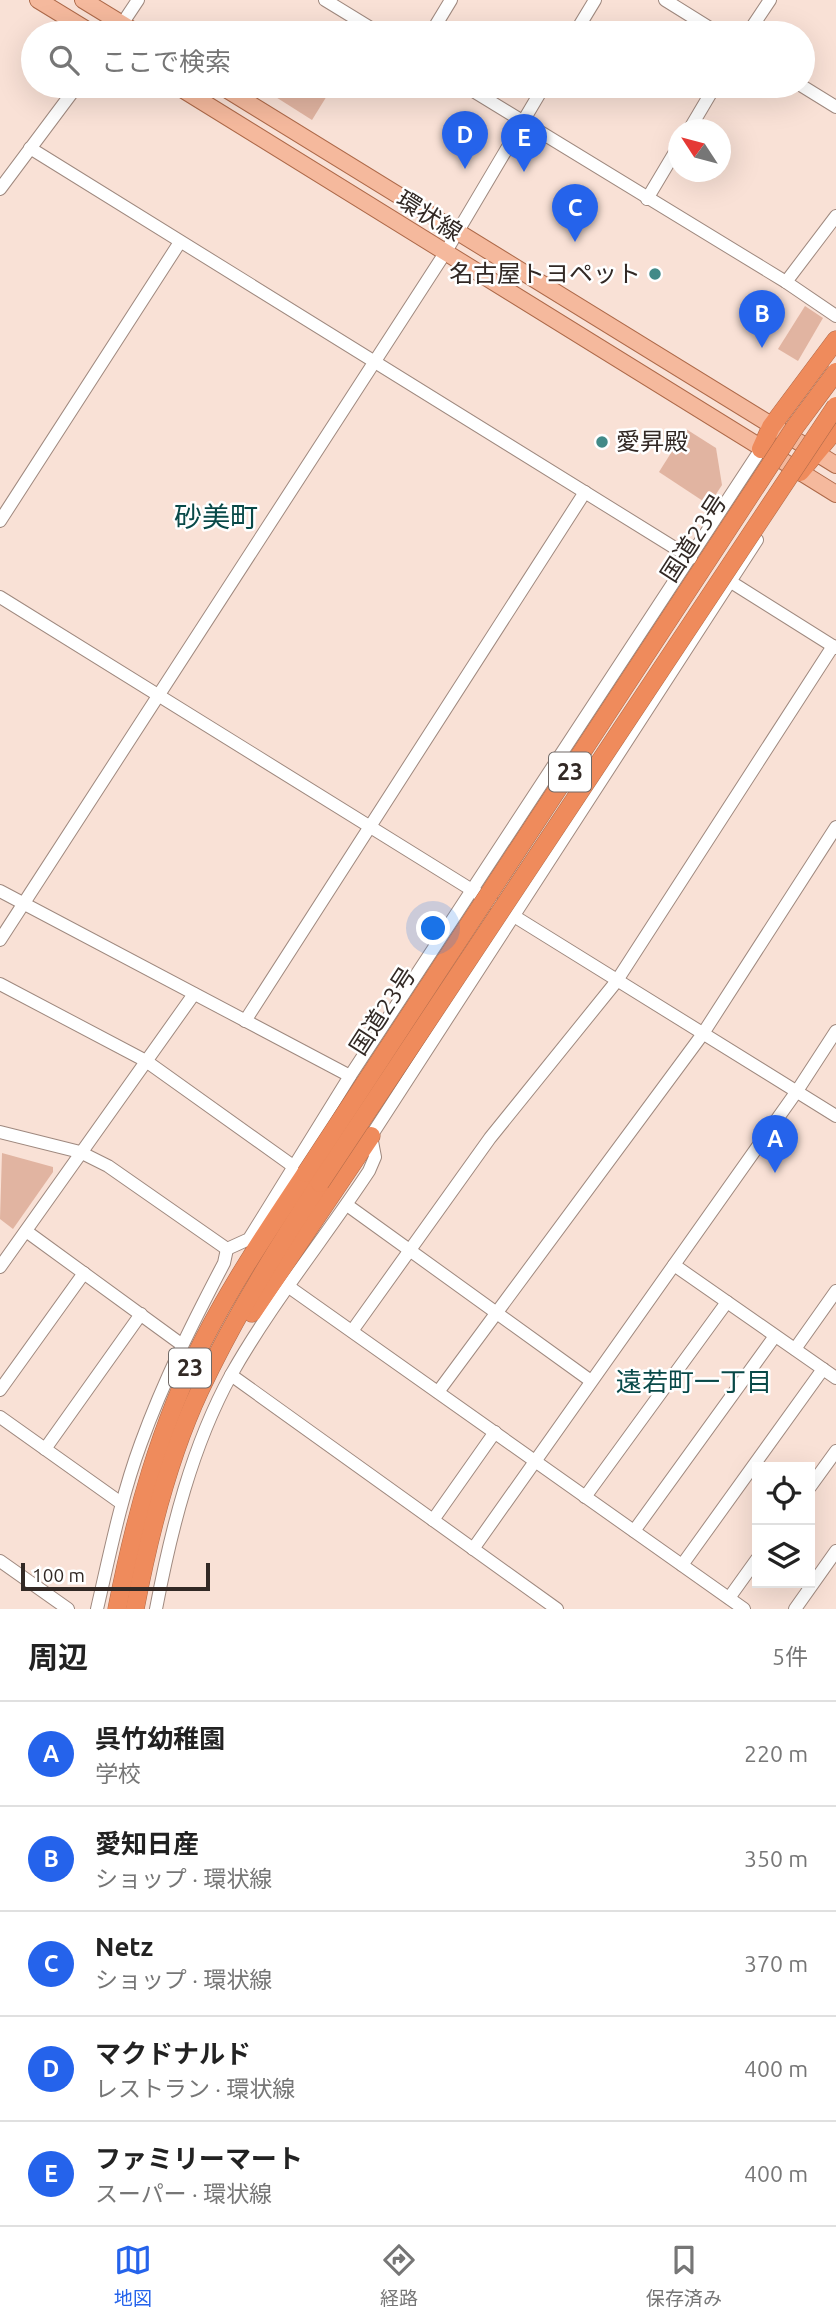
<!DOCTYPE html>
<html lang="ja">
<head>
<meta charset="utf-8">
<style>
  body { margin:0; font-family:Ubuntu,"Noto Sans JP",sans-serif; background:#f2f2f2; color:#222 }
  .controls { position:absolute; right:21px; bottom:21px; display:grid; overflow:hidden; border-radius:0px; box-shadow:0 7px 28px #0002 }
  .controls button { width:63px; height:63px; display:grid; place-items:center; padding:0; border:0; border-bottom:2px solid #e0e0e0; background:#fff; color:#222; font:35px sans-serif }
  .compass { position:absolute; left:668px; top:119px; width:63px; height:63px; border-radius:50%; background:#fff; box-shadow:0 7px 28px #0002; rotate:306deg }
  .scale { position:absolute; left:21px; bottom:18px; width:189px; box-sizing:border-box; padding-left:7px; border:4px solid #322925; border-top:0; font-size:19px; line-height:24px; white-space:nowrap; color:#322925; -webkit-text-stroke:5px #fff; paint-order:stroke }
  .you { position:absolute; left:434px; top:929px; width:24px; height:24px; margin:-18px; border:5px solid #fff; border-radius:50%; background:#1a73e8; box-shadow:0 0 0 10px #1a73e833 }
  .badge { display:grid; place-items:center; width:46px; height:46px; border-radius:50%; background:#2563eb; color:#fff; font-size:23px; font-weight:700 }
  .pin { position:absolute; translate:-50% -58px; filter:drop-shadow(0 2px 4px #0008) }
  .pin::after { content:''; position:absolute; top:37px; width:24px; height:21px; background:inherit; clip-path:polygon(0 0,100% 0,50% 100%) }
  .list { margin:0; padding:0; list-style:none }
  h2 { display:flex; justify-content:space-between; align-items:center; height:91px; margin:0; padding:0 28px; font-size:30px }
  h2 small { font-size:23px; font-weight:400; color:#767676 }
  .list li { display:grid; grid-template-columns:46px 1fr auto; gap:21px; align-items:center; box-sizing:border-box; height:105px; padding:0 28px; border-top:2px solid #e0e0e0 }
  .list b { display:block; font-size:26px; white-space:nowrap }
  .list p { margin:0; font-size:23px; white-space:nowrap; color:#767676 }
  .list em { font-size:23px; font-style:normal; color:#767676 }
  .icon { flex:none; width:38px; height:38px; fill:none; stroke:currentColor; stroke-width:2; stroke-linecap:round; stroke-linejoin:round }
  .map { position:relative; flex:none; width:836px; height:1609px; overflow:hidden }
  .search { position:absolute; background:#fff; box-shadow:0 7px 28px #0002; left:21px; right:21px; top:21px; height:77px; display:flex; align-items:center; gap:18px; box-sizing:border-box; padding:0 24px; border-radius:38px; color:#767676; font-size:26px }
  .sheet { height:616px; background:#fff }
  nav { display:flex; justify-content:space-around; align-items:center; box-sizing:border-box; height:98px; border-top:2px solid #e0e0e0; background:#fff; font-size:19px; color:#767676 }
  nav a { display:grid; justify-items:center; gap:4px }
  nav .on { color:#2563eb }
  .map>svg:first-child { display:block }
  .green { fill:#e1b4a1 }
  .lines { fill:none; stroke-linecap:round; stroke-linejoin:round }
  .minor-casing { stroke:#9f897f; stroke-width:14 }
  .major-casing { stroke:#ad6949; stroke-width:18 }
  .highway-casing { stroke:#ad6949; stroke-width:19 }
  .minor { stroke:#fff; stroke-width:12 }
  .major { stroke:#f5b99d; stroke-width:16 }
  .highway { stroke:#ef8b5c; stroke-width:18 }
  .highway-bridge-casing { stroke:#ad6949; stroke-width:19; stroke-linecap:butt }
  .highway-bridge { stroke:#ef8b5c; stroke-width:18 }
  .poi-dot { fill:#428a88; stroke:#fff; stroke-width:2.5 }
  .labels { text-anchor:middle; stroke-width:5; stroke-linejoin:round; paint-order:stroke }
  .shield { fill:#fff; stroke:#706966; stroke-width:2 }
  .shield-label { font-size:23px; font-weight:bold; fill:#322925 }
  .street-label { font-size:24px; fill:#322925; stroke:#fff }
  .poi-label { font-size:24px; fill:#322925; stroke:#fff; text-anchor:end }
  .neighbourhood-label { font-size:26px; fill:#084948; stroke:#fff }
  .quarter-label { font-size:28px; fill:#084948; stroke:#fff }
</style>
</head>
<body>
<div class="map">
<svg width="836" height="1609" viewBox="0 0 836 1609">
  <rect width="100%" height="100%" fill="#f9e1d6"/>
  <!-- green -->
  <g class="green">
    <path d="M277 86H333L312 120 271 94Z"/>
    <path d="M805 306 823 318 798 361 778 349Z"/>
    <path d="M686 429 716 448 722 485 709 505 659 472Z"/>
    <path d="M2 1153 53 1167V1172L13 1229 0 1219Z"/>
  </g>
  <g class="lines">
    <!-- minor casing -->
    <g class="minor-casing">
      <g id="minor">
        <path d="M325 0 379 33"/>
        <path d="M665 0 718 33"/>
        <path d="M116 33 138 0"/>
        <path d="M431 33 451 0"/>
        <path d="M575 33 595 0"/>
        <path d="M748 33 770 0"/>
        <path d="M465 86 786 282 836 316"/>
        <path d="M802 86 836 107"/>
        <path d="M689 130 715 86"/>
        <path d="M30 148 691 558"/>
        <path d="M0 189 77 86"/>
        <path d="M647 199 678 147"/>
        <path d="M786 282 836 216"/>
        <path d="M0 521 180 242"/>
        <path d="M731 582 836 648"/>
        <path d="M0 597 836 1116"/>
        <path d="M0 891 350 1076"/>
        <path d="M0 940 445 253 544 86"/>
        <path d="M0 984 146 1061 293 1166"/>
        <path d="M245 1021 585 492"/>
        <path d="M0 1132 80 1152 108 1166 227 1249"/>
        <path d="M347 1205 591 1381"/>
        <path d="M26 1231 181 1344"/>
        <path d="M227 1249 249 1239 350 1076 761 449"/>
        <path d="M674 1265 836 1378"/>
        <path d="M0 1267 194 994"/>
        <path d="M289 1287 744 1609"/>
        <path d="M352 1331 490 1138 616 982 833 646"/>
        <path d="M795 1349 836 1291"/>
        <path d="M231 1375 557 1609"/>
        <path d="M0 1390 84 1273"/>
        <path d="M438 1392 702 1035 836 827"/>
        <path d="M0 1417 121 1503"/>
        <path d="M45 1449 141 1314"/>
        <path d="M810 1487 836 1451"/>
        <path d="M585 1497 727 1302"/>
        <path d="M433 1520 495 1432"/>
        <path d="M634 1531 775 1336"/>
        <path d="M473 1549 797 1091 836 1031"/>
        <path d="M0 1561 68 1609"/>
        <path d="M682 1565 823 1369"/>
        <path d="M729 1598 757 1559"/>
        <path d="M97 1609C110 1553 121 1497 141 1443 164 1380 193 1322 224 1263L227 1249"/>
        <path d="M156 1609C171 1530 192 1446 231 1375 271 1304 324 1239 369 1171L375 1157 371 1136 757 540"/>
        <path d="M795 1609 836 1551"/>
      </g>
    </g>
    <!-- major casing -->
    <g class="major-casing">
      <g id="major">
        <path d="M38 0 92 33"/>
        <path d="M83 0 137 33"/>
        <path d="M177 86 836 494"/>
        <path d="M221 86 836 465"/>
      </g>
    </g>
    <!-- highway casing -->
    <g class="highway-casing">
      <g id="highway">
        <path d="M761 449 771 427 836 340"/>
        <path d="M800 472 836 429"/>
        <path d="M252 1313 371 1136"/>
        <path d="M117 1609C135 1517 160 1425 203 1341 233 1282 270 1227 306 1173"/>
        <path d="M135 1609C149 1535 168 1458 200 1390 234 1318 276 1249 320 1183"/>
      </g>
    </g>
    <!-- minor -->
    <use href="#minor" class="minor"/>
    <!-- major -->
    <use href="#major" class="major"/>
    <!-- highway -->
    <use href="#highway" class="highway"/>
    <!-- highway-bridge casing -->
    <g class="highway-bridge-casing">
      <g id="highway-bridge">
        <path d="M306 1173 795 427 836 372"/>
        <path d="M320 1183 836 406"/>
      </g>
    </g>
    <!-- highway-bridge -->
    <use href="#highway-bridge" class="highway-bridge"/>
  </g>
  <!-- markers -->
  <g class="poi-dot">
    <circle cx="655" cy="274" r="7"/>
    <circle cx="602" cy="442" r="7"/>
  </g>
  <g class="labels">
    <!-- shield labels -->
    <g class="shield">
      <rect x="549" y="752.5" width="42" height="39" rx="5"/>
      <rect x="169" y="1348.5" width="42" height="39" rx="5"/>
    </g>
    <g class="shield-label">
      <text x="570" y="780">23</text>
      <text x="190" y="1376">23</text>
    </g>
    <!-- street labels -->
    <g class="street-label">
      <text transform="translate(429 216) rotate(32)" y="8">環状線</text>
      <text transform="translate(694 538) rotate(-57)" y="8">国道23号</text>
      <text transform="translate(383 1011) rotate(-57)" y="8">国道23号</text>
    </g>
    <!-- poi labels -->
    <g class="poi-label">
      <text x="641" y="282">名古屋トヨペット</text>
      <text x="616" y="450" text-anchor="start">愛昇殿</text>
    </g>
    <!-- neighbourhood labels -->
    <g class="neighbourhood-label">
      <text x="694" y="1391">遠若町一丁目</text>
    </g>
    <!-- quarter labels -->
    <g class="quarter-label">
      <text x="216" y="527">砂美町</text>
    </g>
  </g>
</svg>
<div class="controls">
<button><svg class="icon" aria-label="locate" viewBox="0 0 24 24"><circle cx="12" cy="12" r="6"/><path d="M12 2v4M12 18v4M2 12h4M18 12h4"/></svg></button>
<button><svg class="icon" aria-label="layers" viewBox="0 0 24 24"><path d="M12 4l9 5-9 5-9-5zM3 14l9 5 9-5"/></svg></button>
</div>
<svg class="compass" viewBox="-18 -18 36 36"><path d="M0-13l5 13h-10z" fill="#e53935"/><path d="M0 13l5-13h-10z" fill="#767676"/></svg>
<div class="scale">100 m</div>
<div class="you"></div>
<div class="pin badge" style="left:775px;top:1173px">A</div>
<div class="pin badge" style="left:762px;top:348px">B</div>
<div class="pin badge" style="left:575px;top:242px">C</div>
<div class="pin badge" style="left:465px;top:169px">D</div>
<div class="pin badge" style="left:524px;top:172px">E</div>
<div class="search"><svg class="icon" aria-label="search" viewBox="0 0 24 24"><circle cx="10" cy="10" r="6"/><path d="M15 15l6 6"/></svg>ここで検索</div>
</div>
<section class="sheet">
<h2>周辺<small>5件</small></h2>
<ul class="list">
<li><span class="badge">A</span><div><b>呉竹幼稚園</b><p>学校</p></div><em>220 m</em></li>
<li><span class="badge">B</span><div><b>愛知日産</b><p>ショップ · 環状線</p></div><em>350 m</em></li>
<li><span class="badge">C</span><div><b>Netz</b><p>ショップ · 環状線</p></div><em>370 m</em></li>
<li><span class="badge">D</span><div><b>マクドナルド</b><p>レストラン · 環状線</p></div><em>400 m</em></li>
<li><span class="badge">E</span><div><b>ファミリーマート</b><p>スーパー · 環状線</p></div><em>400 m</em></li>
</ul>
</section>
<nav>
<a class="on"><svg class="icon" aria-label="map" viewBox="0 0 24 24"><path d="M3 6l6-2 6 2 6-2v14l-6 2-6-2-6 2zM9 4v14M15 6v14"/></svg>地図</a>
<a><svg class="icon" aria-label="directions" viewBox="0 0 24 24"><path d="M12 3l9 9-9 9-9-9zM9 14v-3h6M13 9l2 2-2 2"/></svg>経路</a>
<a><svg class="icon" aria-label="saved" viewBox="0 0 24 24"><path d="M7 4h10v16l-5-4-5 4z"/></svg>保存済み</a>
</nav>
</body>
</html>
